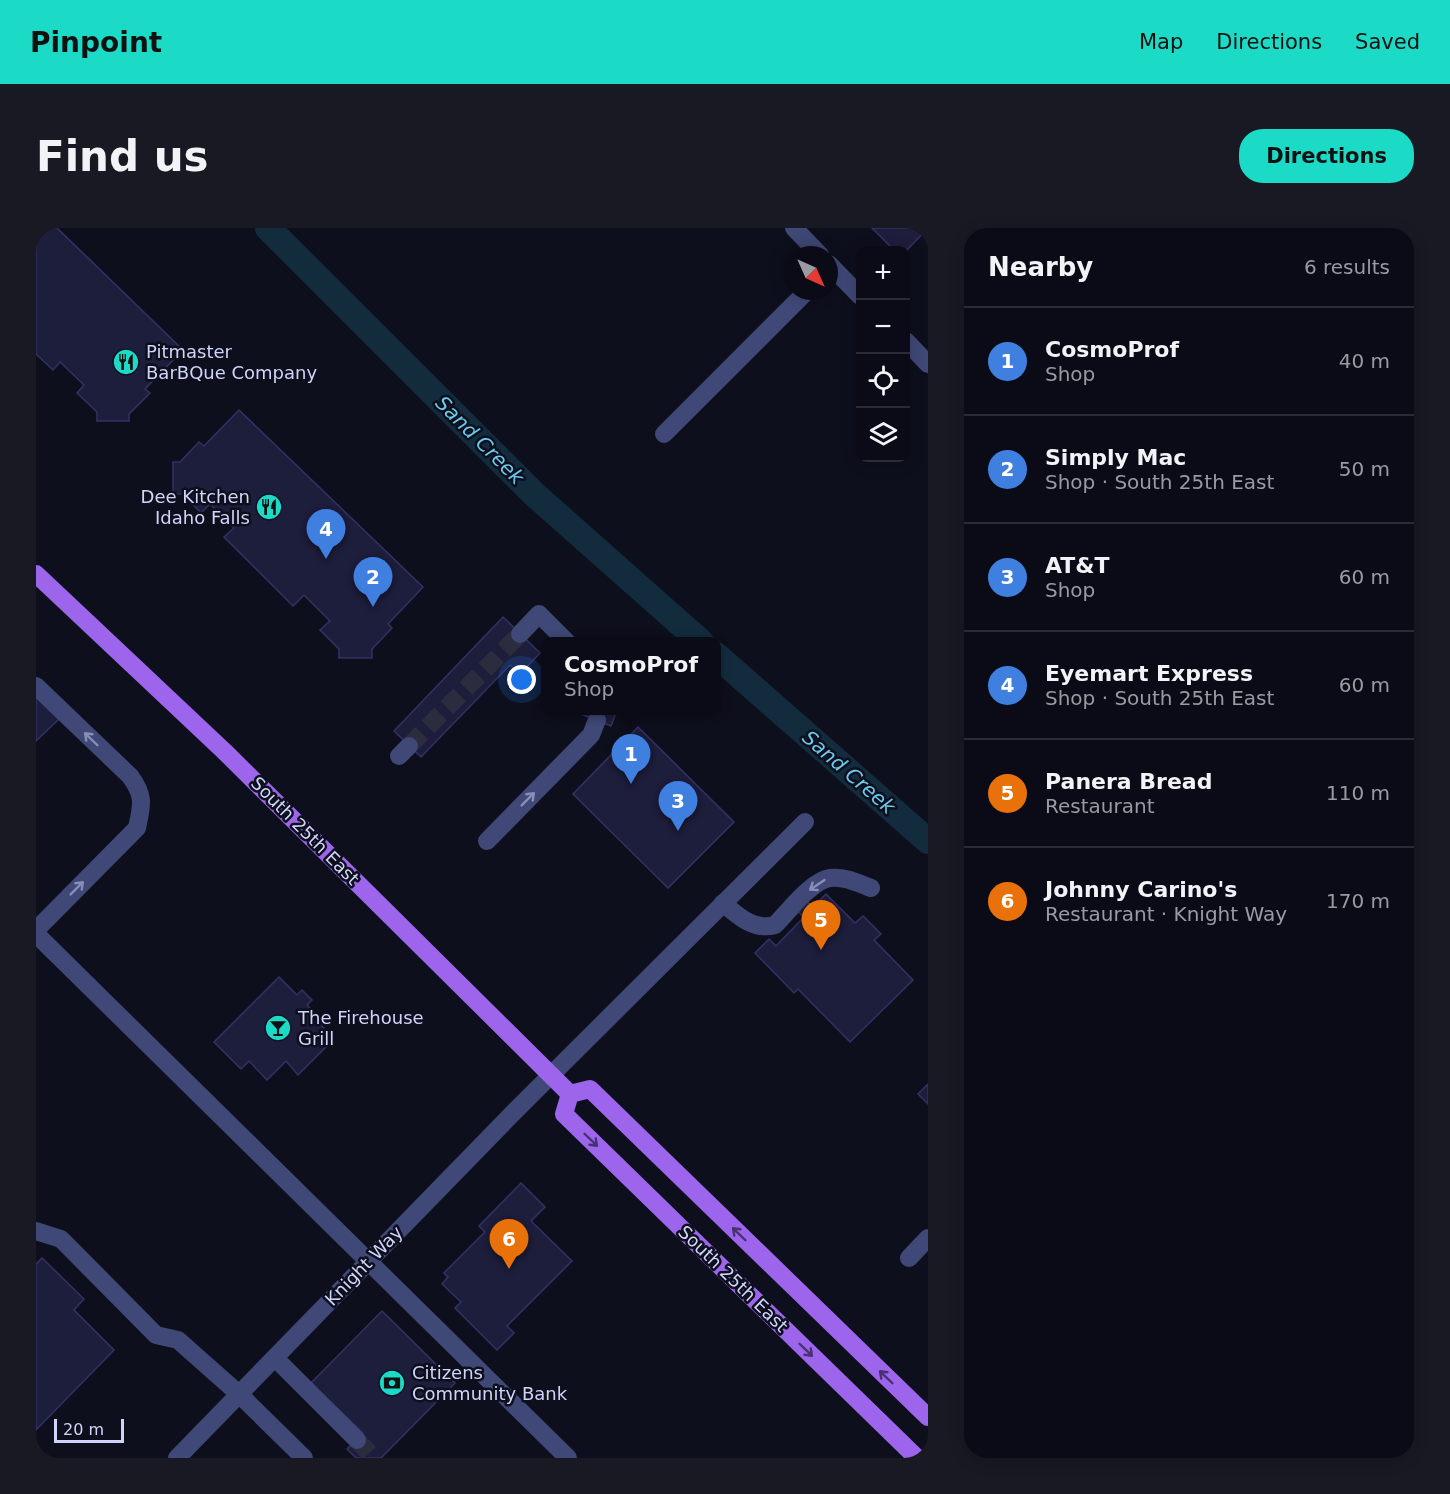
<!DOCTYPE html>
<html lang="en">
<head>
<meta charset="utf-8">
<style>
  body { margin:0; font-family:"DejaVu Sans",sans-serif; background:#181923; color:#f1f3f6 }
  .controls { position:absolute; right:18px; top:18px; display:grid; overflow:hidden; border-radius:12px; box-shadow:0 3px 15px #0003 }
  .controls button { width:54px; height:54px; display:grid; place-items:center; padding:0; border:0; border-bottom:2px solid #2a2b35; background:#0a0b16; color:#f1f3f6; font:30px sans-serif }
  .compass { position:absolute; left:748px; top:18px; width:54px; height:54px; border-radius:50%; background:#0a0b16; box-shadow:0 3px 15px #0003; rotate:135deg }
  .scale { position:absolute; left:18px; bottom:15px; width:70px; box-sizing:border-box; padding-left:6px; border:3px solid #d0d4f9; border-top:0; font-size:16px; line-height:21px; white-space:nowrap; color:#d0d4f9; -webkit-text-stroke:4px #0e0f1d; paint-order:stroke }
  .you { position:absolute; left:486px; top:452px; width:21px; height:21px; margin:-15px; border:4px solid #fff; border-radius:50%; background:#1a73e8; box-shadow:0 0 0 9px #1a73e833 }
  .badge { display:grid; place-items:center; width:39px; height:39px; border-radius:50%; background:#1bdac6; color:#fff; font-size:20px; font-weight:700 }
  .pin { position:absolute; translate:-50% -50px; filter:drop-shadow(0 2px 3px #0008) }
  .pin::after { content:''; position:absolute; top:32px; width:21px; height:18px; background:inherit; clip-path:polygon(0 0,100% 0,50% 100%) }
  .popup { position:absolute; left:505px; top:409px; width:180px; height:78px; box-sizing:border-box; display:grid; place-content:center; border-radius:12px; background:#0a0b16; filter:drop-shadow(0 2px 4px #0005); font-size:20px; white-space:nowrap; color:#999ba1 }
  .popup b { font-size:22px; color:#f1f3f6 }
  .popup::after { content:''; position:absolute; left:50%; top:100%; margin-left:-12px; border:12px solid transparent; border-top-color:#0a0b16 }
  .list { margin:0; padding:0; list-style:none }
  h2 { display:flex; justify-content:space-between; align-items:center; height:78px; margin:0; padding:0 24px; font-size:26px }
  h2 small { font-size:20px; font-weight:400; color:#999ba1 }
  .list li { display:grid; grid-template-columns:39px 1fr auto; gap:18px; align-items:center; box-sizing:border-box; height:108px; padding:0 24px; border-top:2px solid #2a2b35 }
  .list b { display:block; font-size:22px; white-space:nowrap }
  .list p { margin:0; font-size:20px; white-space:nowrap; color:#999ba1 }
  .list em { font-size:20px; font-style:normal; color:#999ba1 }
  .icon { flex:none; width:33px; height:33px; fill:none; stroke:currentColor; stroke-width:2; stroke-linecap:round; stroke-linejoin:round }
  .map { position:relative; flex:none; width:892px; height:1230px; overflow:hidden; border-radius:24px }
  header { display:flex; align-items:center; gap:36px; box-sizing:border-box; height:84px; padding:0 30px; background:#1bdac6; color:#111 }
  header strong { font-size:28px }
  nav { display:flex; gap:33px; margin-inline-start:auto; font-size:21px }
  .intro { display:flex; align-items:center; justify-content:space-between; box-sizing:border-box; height:144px; padding:0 36px }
  h1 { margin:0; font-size:42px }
  .button { padding:15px 27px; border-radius:24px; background:#1bdac6; color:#111; font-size:21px; font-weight:700 }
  main { display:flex; gap:36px; padding:0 36px }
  aside { flex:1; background:#0a0b16; border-radius:24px; box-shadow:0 3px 15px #0003 }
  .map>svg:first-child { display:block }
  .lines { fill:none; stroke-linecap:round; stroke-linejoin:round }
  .canal { stroke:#122c3d; stroke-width:26 }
  .building { fill:#1d1d3c; stroke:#323265; stroke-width:1.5 }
  .minor-tunnel { stroke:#2b2d3e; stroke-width:18; stroke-dasharray:18 9; stroke-linecap:butt }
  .minor { stroke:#3f4876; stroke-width:18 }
  .major { stroke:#9d65ec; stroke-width:18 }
  .oneway { stroke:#888eb8 }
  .oneway2 { stroke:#473170 }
  .labels { text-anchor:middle; stroke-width:5; stroke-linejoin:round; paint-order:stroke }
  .poi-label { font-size:18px; fill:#d0d4f9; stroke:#0e0f1d; text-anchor:start }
  .street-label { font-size:18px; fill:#d0d4f9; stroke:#0e0f1d }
  .water-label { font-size:20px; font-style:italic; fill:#6bcbec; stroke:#0e0f1d }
</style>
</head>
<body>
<header>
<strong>Pinpoint</strong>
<nav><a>Map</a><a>Directions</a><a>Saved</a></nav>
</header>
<div class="intro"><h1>Find us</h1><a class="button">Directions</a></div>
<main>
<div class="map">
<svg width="892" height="1230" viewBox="0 0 892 1230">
  <rect width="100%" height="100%" fill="#0e0f1d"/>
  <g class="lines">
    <!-- canal -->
    <g class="canal">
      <path d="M232 0 498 266 665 414"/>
      <path d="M680 427 892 613"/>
    </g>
  </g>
  <!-- building -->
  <g class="building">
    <path d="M0 0H21L147 122 109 161 114 165 93 186V193H61V184L41 165 48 157 24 134 17 142 0 126Z"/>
    <path d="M836 0H892L870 23 858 22Z"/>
    <path d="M203 182 387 359 352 396 356 400 336 421V430H303V421L284 402 294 393 268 367 257 378 188 309 198 300 174 276 165 285 147 266H137V234H144L163 214 168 218Z"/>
    <path d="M467 389 504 425 484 446 474 437 385 529 358 503Z"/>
    <path d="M0 468 23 491 0 513Z"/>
    <path d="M541 482H581L575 498 540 484Z"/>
    <path d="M602 499 698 594 632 660 537 566Z"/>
    <path d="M790 666 819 695 827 688 845 706 838 712 877 752 814 814 762 761 758 765 719 725 733 711 740 718 768 689 761 683 771 674 777 679Z"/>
    <path d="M243 749 261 767 266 762 276 772 271 777 288 794 285 797 298 811 262 847 250 833 231 852 213 833 205 841 178 814Z"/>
    <path d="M892 856V876L882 866Z"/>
    <path d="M485 955 509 979 495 993 536 1033 471 1098 478 1105 461 1122 419 1080 425 1074 406 1056 412 1049 408 1045 449 1004 443 998Z"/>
    <path d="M6 1030 48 1071 38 1082 78 1122 0 1202V1036Z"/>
    <path d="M346 1083 419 1155 345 1230H320L311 1221 327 1205 275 1155Z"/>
  </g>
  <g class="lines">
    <!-- minor-tunnel -->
    <g class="minor-tunnel">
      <path d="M373 518 484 406"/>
      <path d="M321 1212 338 1230"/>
    </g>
    <!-- minor -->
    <g class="minor">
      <path d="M758 0 784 27"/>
      <path d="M793 36 824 68"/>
      <path d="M870 113 892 136"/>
      <path d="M628 206 771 63"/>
      <path d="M484 406 503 386 531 414"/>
      <path d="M0 458 94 548C109 568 106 577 101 600L0 702"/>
      <path d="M363 528 373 518"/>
      <path d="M451 613 555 507 561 492"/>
      <path d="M687 675C702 688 718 703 739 697 752 684 776 652 794 650 808 648 822 655 835 660"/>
      <path d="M0 706 532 1230"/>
      <path d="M0 1003 25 1011 120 1107 142 1112 203 1166 268 1230"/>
      <path d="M873 1030 892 1010"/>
      <path d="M239 1130 321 1212"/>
      <path d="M141 1230 478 884 769 594"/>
    </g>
    <!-- major -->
    <g class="major">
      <path d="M0 346 189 524 534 866"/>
      <path d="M534 866 528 886 881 1230"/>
      <path d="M534 866 554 861 892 1189"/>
    </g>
  </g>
  <!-- one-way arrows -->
  <defs><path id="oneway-shaft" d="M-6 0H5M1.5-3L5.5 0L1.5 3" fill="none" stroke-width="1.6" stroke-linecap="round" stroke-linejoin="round" transform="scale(1.5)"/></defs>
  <g class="oneway">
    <use href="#oneway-shaft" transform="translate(55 511) rotate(-136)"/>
    <use href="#oneway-shaft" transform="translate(492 571) rotate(-45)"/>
    <use href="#oneway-shaft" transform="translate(781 657) rotate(146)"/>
    <use href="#oneway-shaft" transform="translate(41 660) rotate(-45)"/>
  </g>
  <g class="oneway2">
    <use href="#oneway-shaft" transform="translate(555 912) rotate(44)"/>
    <use href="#oneway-shaft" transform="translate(703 1006) rotate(-136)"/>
    <use href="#oneway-shaft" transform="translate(770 1122) rotate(44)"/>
    <use href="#oneway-shaft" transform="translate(850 1149) rotate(-136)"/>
  </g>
  <!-- icons -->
  <defs>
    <g id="restaurant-disc" transform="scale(1.35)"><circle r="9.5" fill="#1bdac6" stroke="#0e0f1d"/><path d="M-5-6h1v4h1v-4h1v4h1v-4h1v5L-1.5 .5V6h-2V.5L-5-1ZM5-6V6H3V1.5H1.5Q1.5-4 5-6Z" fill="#111"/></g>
    <g id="bar-disc" transform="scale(1.35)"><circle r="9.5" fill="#1bdac6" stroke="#0e0f1d"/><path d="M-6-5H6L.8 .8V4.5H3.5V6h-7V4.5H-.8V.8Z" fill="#111"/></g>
    <g id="bank-disc" transform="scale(1.35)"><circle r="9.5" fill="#1bdac6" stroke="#0e0f1d"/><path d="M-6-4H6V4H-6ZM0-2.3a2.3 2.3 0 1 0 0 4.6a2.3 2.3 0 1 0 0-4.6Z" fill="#111"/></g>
  </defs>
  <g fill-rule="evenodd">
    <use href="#restaurant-disc" x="90" y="134"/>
    <use href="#restaurant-disc" x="233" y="279"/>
    <use href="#bar-disc" x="242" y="800"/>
    <use href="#bank-disc" x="356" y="1155"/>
  </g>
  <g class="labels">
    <!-- poi labels -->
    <g class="poi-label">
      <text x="110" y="130">Pitmaster<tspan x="110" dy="21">BarBQue Company</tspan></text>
      <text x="214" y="275" text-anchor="end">Dee Kitchen<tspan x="214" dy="21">Idaho Falls</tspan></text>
      <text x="262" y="796">The Firehouse<tspan x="262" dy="21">Grill</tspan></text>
      <text x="376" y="1151">Citizens<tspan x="376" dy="21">Community Bank</tspan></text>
    </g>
    <!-- street labels -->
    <g class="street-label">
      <text transform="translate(269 603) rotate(45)" y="6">South 25th East</text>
      <text transform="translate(328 1038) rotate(-46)" y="6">Knight Way</text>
      <text transform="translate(697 1051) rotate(44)" y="6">South 25th East</text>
    </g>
    <!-- water labels -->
    <g class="water-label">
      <text transform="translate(444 212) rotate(45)" y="7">Sand Creek</text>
      <text transform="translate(813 544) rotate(41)" y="7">Sand Creek</text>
    </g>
  </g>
</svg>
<div class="controls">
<button>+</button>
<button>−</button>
<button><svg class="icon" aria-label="locate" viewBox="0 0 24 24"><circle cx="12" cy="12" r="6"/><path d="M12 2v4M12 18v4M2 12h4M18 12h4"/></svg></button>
<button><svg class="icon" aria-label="layers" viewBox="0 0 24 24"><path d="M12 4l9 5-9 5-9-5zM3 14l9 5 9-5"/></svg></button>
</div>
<svg class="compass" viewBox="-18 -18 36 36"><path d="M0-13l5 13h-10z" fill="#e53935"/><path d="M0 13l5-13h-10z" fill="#999ba1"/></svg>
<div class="scale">20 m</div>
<div class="you"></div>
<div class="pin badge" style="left:595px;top:556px;background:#3f7fe0">1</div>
<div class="popup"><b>CosmoProf</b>Shop</div>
<div class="pin badge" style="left:337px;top:379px;background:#3f7fe0">2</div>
<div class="pin badge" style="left:642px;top:603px;background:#3f7fe0">3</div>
<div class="pin badge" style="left:290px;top:331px;background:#3f7fe0">4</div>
<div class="pin badge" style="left:785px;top:722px;background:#e8710a">5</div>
<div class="pin badge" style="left:473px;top:1041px;background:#e8710a">6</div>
</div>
<aside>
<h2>Nearby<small>6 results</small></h2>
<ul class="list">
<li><span class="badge" style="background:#3f7fe0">1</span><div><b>CosmoProf</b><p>Shop</p></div><em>40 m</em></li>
<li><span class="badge" style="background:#3f7fe0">2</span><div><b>Simply Mac</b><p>Shop · South 25th East</p></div><em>50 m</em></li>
<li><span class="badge" style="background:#3f7fe0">3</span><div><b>AT&amp;T</b><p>Shop</p></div><em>60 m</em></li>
<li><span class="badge" style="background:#3f7fe0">4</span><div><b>Eyemart Express</b><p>Shop · South 25th East</p></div><em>60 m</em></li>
<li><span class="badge" style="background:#e8710a">5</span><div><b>Panera Bread</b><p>Restaurant</p></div><em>110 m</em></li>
<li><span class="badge" style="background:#e8710a">6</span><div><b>Johnny Carino's</b><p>Restaurant · Knight Way</p></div><em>170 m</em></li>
</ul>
</aside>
</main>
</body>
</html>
